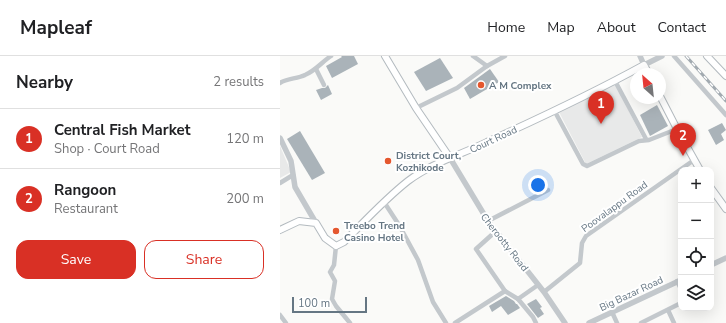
<!DOCTYPE html>
<html lang="en">
<head>
<meta charset="utf-8">
<style>
  body { margin:0; font-family:"Nunito Sans",sans-serif; background:#f2f2f2; color:#202124 }
  .controls { position:absolute; right:12px; bottom:12px; display:grid; overflow:hidden; border-radius:8px; box-shadow:0 4px 16px #0002 }
  .controls button { width:36px; height:36px; display:grid; place-items:center; padding:0; border:0; border-bottom:1px solid #e0e0e0; background:#fff; color:#202124; font:20px sans-serif }
  .compass { position:absolute; left:350px; top:12px; width:36px; height:36px; border-radius:50%; background:#fff; box-shadow:0 4px 16px #0002; rotate:333deg }
  .scale { position:absolute; left:12px; bottom:10px; width:75px; box-sizing:border-box; padding-left:4px; border:2px solid #657683; border-top:0; font-size:11px; line-height:14px; white-space:nowrap; color:#657683; -webkit-text-stroke:3px #fff; paint-order:stroke }
  .you { position:absolute; left:258px; top:129px; width:14px; height:14px; margin:-10px; border:3px solid #fff; border-radius:50%; background:#1a73e8; box-shadow:0 0 0 6px #1a73e833 }
  .badge { display:grid; place-items:center; width:26px; height:26px; border-radius:50%; background:#d93025; color:#fff; font-size:13px; font-weight:700 }
  .pin { position:absolute; translate:-50% -33px; filter:drop-shadow(0 1px 2px #0008) }
  .pin::after { content:''; position:absolute; top:21px; width:14px; height:12px; background:inherit; clip-path:polygon(0 0,100% 0,50% 100%) }
  .list { margin:0; padding:0; list-style:none }
  h2 { display:flex; justify-content:space-between; align-items:center; height:52px; margin:0; padding:0 16px; font-size:17px }
  h2 small { font-size:13px; font-weight:400; color:#757577 }
  .list li { display:grid; grid-template-columns:26px 1fr auto; gap:12px; align-items:center; box-sizing:border-box; height:60px; padding:0 16px; border-top:1px solid #e0e0e0 }
  .list b { display:block; font-size:15px; white-space:nowrap }
  .list p { margin:0; font-size:13px; white-space:nowrap; color:#757577 }
  .list em { font-size:13px; font-style:normal; color:#757577 }
  .actions { display:flex; gap:8px; padding:12px 16px }
  .actions a { flex:1; padding:9px 0; border:1px solid #d93025; border-radius:12px; text-align:center; font-size:14px; color:#d93025 }
  .actions .main { background:#d93025; color:#fff }
  .icon { flex:none; width:22px; height:22px; fill:none; stroke:currentColor; stroke-width:2; stroke-linecap:round; stroke-linejoin:round }
  .map { position:relative; flex:none; width:446px; height:267px; overflow:hidden }
  header { display:flex; align-items:center; gap:24px; box-sizing:border-box; height:56px; padding:0 20px; background:#fff; border-bottom:1px solid #e0e0e0 }
  header strong { font-size:19px }
  nav { display:flex; gap:22px; margin-inline-start:auto; font-size:14px }
  main { display:flex }
  aside { flex:1; background:#fff }
  .map>svg:first-child { display:block }
  .built { fill:#e8e9e9 }
  .building { fill:#aab3b9 }
  .lines { fill:none; stroke-linecap:round; stroke-linejoin:round }
  .secondary-casing { stroke:#b3babf; stroke-width:8 }
  .minor { stroke:#c3c8cc; stroke-width:4.5 }
  .tertiary { stroke:#c3c8cc; stroke-width:5.5 }
  .secondary { stroke:#fff; stroke-width:6 }
  .rail-casing { stroke:#a2aab0; stroke-width:3 }
  .rail { stroke:#fff; stroke-width:1.5; stroke-dasharray:4.5; stroke-linecap:butt }
  .poi-dot { fill:#e4572e; stroke:#fff; stroke-width:1.5 }
  .labels { text-anchor:middle; stroke-width:4; stroke-linejoin:round; paint-order:stroke }
  .poi-label { font-size:10px; font-weight:bold; fill:#657683; stroke:#fff; text-anchor:start }
  .street-label { font-size:10px; fill:#657683; stroke:#fff }
</style>
</head>
<body>
<header>
<strong>Mapleaf</strong>
<nav><a>Home</a><a>Map</a><a>About</a><a>Contact</a></nav>
</header>
<main>
<aside>
<h2>Nearby<small>2 results</small></h2>
<ul class="list">
<li><span class="badge">1</span><div><b>Central Fish Market</b><p>Shop · Court Road</p></div><em>120 m</em></li>
<li><span class="badge">2</span><div><b>Rangoon</b><p>Restaurant</p></div><em>200 m</em></li>
</ul>
<div class="actions"><a class="main">Save</a><a>Share</a></div>
</aside>
<div class="map">
<svg width="446" height="267" viewBox="0 0 446 267">
  <rect width="100%" height="100%" fill="#fafaf8"/>
  <!-- built -->
  <g class="built">
    <path d="M335 28 362 81 306 108 279 56Z"/>
    <path d="M0 90 11 116 0 122Z"/>
  </g>
  <!-- building -->
  <g class="building">
    <path d="M61 0H74L78 8 52 22 46 10 62 1Z"/>
    <path d="M160 2 173 22 146 35 134 16Z"/>
    <path d="M210 13 219 26 190 43 184 32Z"/>
    <path d="M48 29 52 38 41 44 36 34 42 32H45Z"/>
    <path d="M377 49 388 70 370 80 360 59Z"/>
    <path d="M442 67 446 74 441 78 444 84 436 89 428 74Z"/>
    <path d="M20 75 45 117 32 124 7 83Z"/>
    <path d="M226 240 234 245 236 248H237L240 252 228 259 221 250 212 256 209 250Z"/>
    <path d="M256 243 262 251 260 252 264 258 258 262 247 248Z"/>
  </g>
  <g class="lines">
    <!-- secondary casing -->
    <g class="secondary-casing">
      <g id="secondary">
        <path d="M105 0 136 52 170 102"/>
        <path d="M427 0 446 20"/>
        <path d="M380 40 397 73 420 114"/>
        <path d="M431 132 446 153"/>
        <path d="M0 174 19 165 36 167 45 182 56 190 64 186C85 165 105 143 128 125 152 107 180 99 207 86 260 62 313 37 364 9L369 18"/>
      </g>
    </g>
    <!-- minor -->
    <g class="minor">
      <path d="M193 0 207 10"/>
      <path d="M394 0 446 59"/>
      <path d="M36 13 44 29"/>
      <path d="M335 25 366 83"/>
      <path d="M0 27C7 22 17 23 25 19 35 15 42 6 51 0"/>
      <path d="M136 52 177 32 207 10 225 0"/>
      <path d="M274 54 303 108 307 110 359 85 369 84 397 73"/>
      <path d="M0 127 13 119"/>
      <path d="M104 146 119 169 138 204 153 246 166 267"/>
      <path d="M208 165 268 134"/>
      <path d="M216 175 196 193 225 235"/>
      <path d="M56 190 54 209 50 216 55 225 52 243 56 250 70 267"/>
      <path d="M397 225 401 233"/>
      <path d="M264 236 300 207 302 187 306 180 414 104"/>
      <path d="M238 243 253 261 256 267"/>
      <path d="M388 254 394 267"/>
      <path d="M332 256 337 267"/>
      <path d="M0 259 6 267"/>
      <path d="M175 267 225 235 238 243 258 229"/>
      <path d="M361 267 401 247"/>
    </g>
    <!-- tertiary -->
    <g class="tertiary">
      <path d="M360 0 364 9 382 0"/>
      <path d="M0 82 11 105 15 131 36 167"/>
      <path d="M170 102 208 165 264 236 285 267"/>
      <path d="M431 209 446 202"/>
      <path d="M309 267 401 224"/>
    </g>
    <!-- secondary -->
    <use href="#secondary" class="secondary"/>
    <!-- rail casing -->
    <g class="rail-casing">
      <path id="rail" d="M406 0 446 45"/>
    </g>
    <!-- rail -->
    <use href="#rail" class="rail"/>
  </g>
  <!-- markers -->
  <g class="poi-dot">
    <circle cx="201" cy="29" r="4"/>
    <circle cx="108" cy="105" r="4"/>
    <circle cx="56" cy="175" r="4"/>
  </g>
  <g class="labels">
    <!-- poi labels -->
    <g class="poi-label">
      <text x="209" y="33">A M Complex</text>
      <text x="116" y="103">District Court,<tspan x="116" dy="12">Kozhikode</tspan></text>
      <text x="64" y="173">Treebo Trend<tspan x="64" dy="12">Casino Hotel</tspan></text>
    </g>
    <!-- street labels -->
    <g class="street-label">
      <text transform="translate(213 83) rotate(-25)" y="4">Court Road</text>
      <text transform="translate(334 150) rotate(-36)" y="4">Poovalappu Road</text>
      <text transform="translate(225 186) rotate(52)" y="4">Cherootty Road</text>
      <text transform="translate(351 237) rotate(-25)" y="4">Big Bazar Road</text>
    </g>
  </g>
</svg>
<div class="controls">
<button>+</button>
<button>−</button>
<button><svg class="icon" aria-label="locate" viewBox="0 0 24 24"><circle cx="12" cy="12" r="6"/><path d="M12 2v4M12 18v4M2 12h4M18 12h4"/></svg></button>
<button><svg class="icon" aria-label="layers" viewBox="0 0 24 24"><path d="M12 4l9 5-9 5-9-5zM3 14l9 5 9-5"/></svg></button>
</div>
<svg class="compass" viewBox="-18 -18 36 36"><path d="M0-13l5 13h-10z" fill="#e53935"/><path d="M0 13l5-13h-10z" fill="#757577"/></svg>
<div class="scale">100 m</div>
<div class="you"></div>
<div class="pin badge" style="left:321px;top:68px">1</div>
<div class="pin badge" style="left:403px;top:100px">2</div>
</div>
</main>
</body>
</html>
